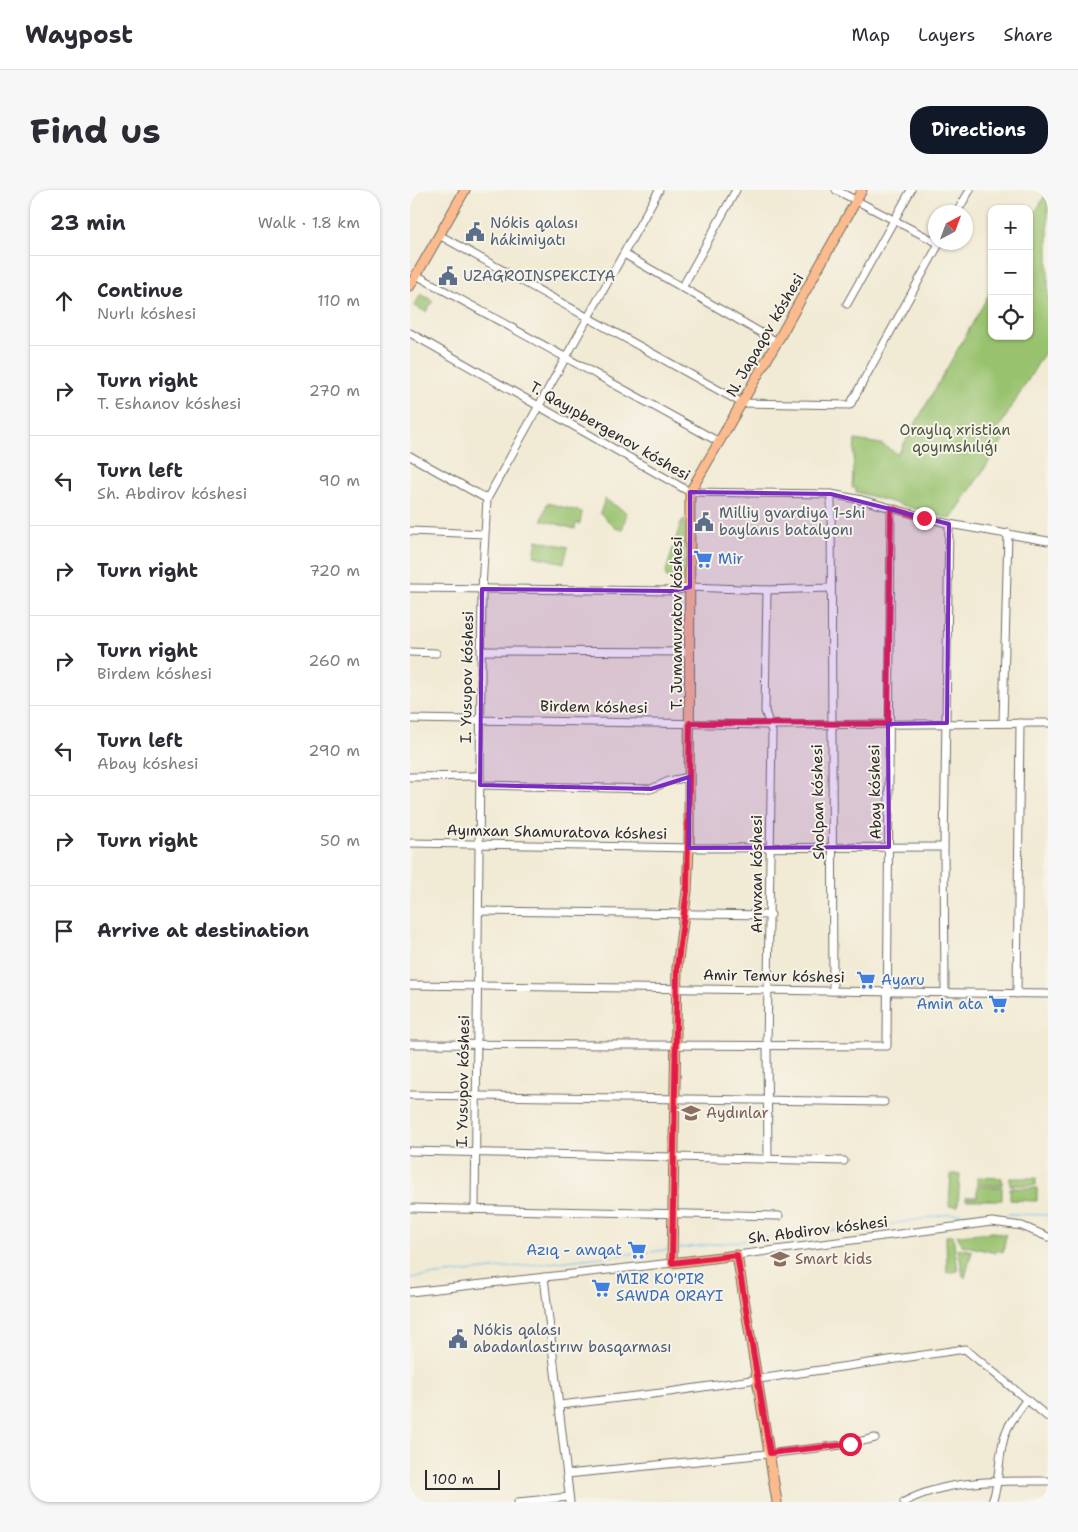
<!DOCTYPE html>
<html lang="en">
<head>
<meta charset="utf-8">
<style>
  body { margin:0; font-family:"Shantell Sans",sans-serif; background:#f7f7f7; color:#2b2b33 }
  .controls { position:absolute; right:15px; top:15px; display:grid; overflow:hidden; border-radius:10px; box-shadow:0 1px 4px #0004 }
  .controls button { width:45px; height:45px; display:grid; place-items:center; padding:0; border:0; border-bottom:1px solid #e1e1e2; background:#fff; color:#2b2b33; font:25px sans-serif }
  .compass { position:absolute; left:518px; top:15px; width:45px; height:45px; border-radius:50%; background:#fff; box-shadow:0 1px 4px #0004; rotate:41deg }
  .scale { position:absolute; left:15px; bottom:12px; width:75px; box-sizing:border-box; padding-left:5px; border:2px solid #2b2b2b; border-top:0; font-size:14px; line-height:18px; white-space:nowrap; color:#2b2b2b; -webkit-text-stroke:4px #f7f3e8; paint-order:stroke }
  .stop { position:absolute; width:15px; height:15px; margin:-11px; border:4px solid #e11d48; border-radius:50%; background:#fff }
  .stop.end { background:#e11d48; border-color:#fff; box-shadow:0 1px 5px #0008 }
  .list { margin:0; padding:0; list-style:none }
  h2 { display:flex; justify-content:space-between; align-items:center; height:65px; margin:0; padding:0 20px; font-size:21px }
  h2 small { font-size:16px; font-weight:400; color:#7c7c81 }
  .list li { display:grid; grid-template-columns:32px 1fr auto; gap:15px; align-items:center; box-sizing:border-box; height:90px; padding:0 20px; border-top:1px solid #e1e1e2 }
  .list b { display:block; font-size:19px; white-space:nowrap }
  .list p { margin:0; font-size:16px; white-space:nowrap; color:#7c7c81 }
  .list em { font-size:16px; font-style:normal; color:#7c7c81 }
  .icon { flex:none; width:28px; height:28px; fill:none; stroke:currentColor; stroke-width:2; stroke-linecap:round; stroke-linejoin:round }
  .map { position:relative; flex:none; width:638px; height:1312px; overflow:hidden; border-radius:20px }
  header { display:flex; align-items:center; gap:30px; box-sizing:border-box; height:70px; padding:0 25px; background:#fff; border-bottom:1px solid #e1e1e2 }
  header strong { font-size:24px }
  nav { display:flex; gap:28px; margin-inline-start:auto; font-size:18px }
  .intro { display:flex; align-items:center; justify-content:space-between; box-sizing:border-box; height:120px; padding:0 30px }
  h1 { margin:0; font-size:35px }
  .button { padding:12px 22px; border-radius:20px; background:#111827; color:#fff; font-size:18px; font-weight:700 }
  main { display:flex; gap:30px; padding:0 30px }
  aside { flex:1; background:#fff; border-radius:20px; box-shadow:0 1px 4px #0004 }
  .map>svg:first-child { display:block }
  .green { fill:#99c26e; stroke:#62764c }
  .lines { fill:none; stroke-linecap:round; stroke-linejoin:round }
  .stream { stroke:#72bfec; stroke-width:1 }
  .minor-casing { stroke:#706e66; stroke-width:9 }
  .major-casing { stroke:#706e66; stroke-width:11 }
  .minor { stroke:#fff; stroke-width:7 }
  .major { stroke:#fbbb8d; stroke-width:9 }
  .route { stroke:#e11d48; stroke-width:6 }
  .marked { fill:#7b2cbf; fill-opacity:0.2; stroke:#7b2cbf; stroke-width:4; stroke-linejoin:round }
  .labels { text-anchor:middle; stroke-width:4; stroke-linejoin:round; paint-order:stroke }
  .service-label { font-size:15px; fill:#4e5e75; stroke:#f7f3e8; text-anchor:start }
  .street-label { font-size:15px; fill:#2b2b2b; stroke:#f7f3e8 }
  .park-label { font-size:15px; fill:#4c583f; stroke:#f7f3e8 }
  .shop-label { font-size:15px; fill:#366cbe; stroke:#f7f3e8; text-anchor:start }
  .education-label { font-size:15px; fill:#785e54; stroke:#f7f3e8; text-anchor:start }
</style>
</head>
<body>
<header>
<strong>Waypost</strong>
<nav><a>Map</a><a>Layers</a><a>Share</a></nav>
</header>
<div class="intro"><h1>Find us</h1><a class="button">Directions</a></div>
<main>
<aside>
<h2>23 min<small>Walk · 1.8 km</small></h2>
<ul class="list">
<li><svg class="icon" aria-label="ahead" viewBox="0 0 24 24"><path d="M12 20V5M6 11l6-6 6 6"/></svg><div><b>Continue</b><p>Nurlı kóshesi</p></div><em>110 m</em></li>
<li><svg class="icon" aria-label="right" viewBox="0 0 24 24"><path d="M7 20v-9h11M14 6l5 5-5 5"/></svg><div><b>Turn right</b><p>T. Eshanov kóshesi</p></div><em>270 m</em></li>
<li><svg class="icon" aria-label="left" viewBox="0 0 24 24"><path d="M17 20v-9H6M10 6l-5 5 5 5"/></svg><div><b>Turn left</b><p>Sh. Abdirov kóshesi</p></div><em>90 m</em></li>
<li><svg class="icon" aria-label="right" viewBox="0 0 24 24"><path d="M7 20v-9h11M14 6l5 5-5 5"/></svg><div><b>Turn right</b></div><em>720 m</em></li>
<li><svg class="icon" aria-label="right" viewBox="0 0 24 24"><path d="M7 20v-9h11M14 6l5 5-5 5"/></svg><div><b>Turn right</b><p>Birdem kóshesi</p></div><em>260 m</em></li>
<li><svg class="icon" aria-label="left" viewBox="0 0 24 24"><path d="M17 20v-9H6M10 6l-5 5 5 5"/></svg><div><b>Turn left</b><p>Abay kóshesi</p></div><em>290 m</em></li>
<li><svg class="icon" aria-label="right" viewBox="0 0 24 24"><path d="M7 20v-9h11M14 6l5 5-5 5"/></svg><div><b>Turn right</b></div><em>50 m</em></li>
<li><svg class="icon" aria-label="arrive" viewBox="0 0 24 24"><path d="M6 21V4h12l-3 4 3 4H6"/></svg><div><b>Arrive at destination</b></div></li>
</ul>
</aside>
<div class="map">
<svg width="638" height="1312" viewBox="0 0 638 1312">
  <rect width="100%" height="100%" fill="#f7f3e8"/>
  <filter id="ink" filterUnits="userSpaceOnUse"><feTurbulence type="fractalNoise" baseFrequency=".02" numOctaves="2"/><feDisplacementMap in="SourceGraphic" scale="10" xChannelSelector="R" yChannelSelector="G"/><feConvolveMatrix kernelMatrix="1 2 1 2 8 2 1 2 1" color-interpolation-filters="sRGB"/></filter>
  <filter id="wash" filterUnits="userSpaceOnUse"><feTurbulence type="fractalNoise" baseFrequency=".0096" numOctaves="4" result="noise"/><feDisplacementMap in="SourceGraphic" scale="20" xChannelSelector="R" yChannelSelector="G"/><feGaussianBlur stdDeviation="1.12" result="paint"/><feColorMatrix in="noise" values="0 0 0 0 0 0 0 0 0 0 0 0 0 0 0 0 0 1.4 0 .05"/><feComposite in="paint" operator="in"/></filter>
  <g filter="url(#wash)">
    <rect width="100%" height="100%" fill="#f1ead4"/>
    <!-- green -->
    <g class="green">
      <path d="M638 0V157L586 243 594 249 541 329 446 302V298H442L445 250 471 254 488 264 582 99V146H619V33Z"/>
      <path d="M11 104 23 111 16 122 4 116Z"/>
      <path d="M195 309 217 323 212 340 205 338 190 323Z"/>
      <path d="M137 313 172 322 170 334 166 333 165 339 132 330Z"/>
      <path d="M275 328 274 392 267 393 256 387V381L271 332Z"/>
      <path d="M127 350 158 357 154 373 124 366Z"/>
      <path d="M541 984H550L548 1016H539Z"/>
      <path d="M567 987 592 988V995H567Z"/>
      <rect x="600" y="988" width="26" height="7"/>
      <path d="M567 997H592V1010H556V1007H567Z"/>
      <path d="M600 998H627V1011L600 1010Z"/>
      <path d="M583 1042 596 1045 593 1062 586 1060V1063L552 1055 547 1045Z"/>
      <path d="M543 1045 548 1081 537 1083 536 1046Z"/>
      <path d="M548 1058 562 1061 555 1088 553 1086Z"/>
    </g>
    <g class="lines">
      <!-- stream -->
      <g class="stream">
        <path d="M598 1024 638 1025"/>
        <path d="M477 1035 539 1024H591"/>
        <path d="M270 1058 469 1035"/>
        <path d="M0 1088 257 1060"/>
      </g>
    </g>
  </g>
  <g filter="url(#ink)">
    <g class="lines">
      <!-- minor casing -->
      <g class="minor-casing">
        <g id="minor">
          <path d="M426 0 526 52"/>
          <path d="M547 22 560 0"/>
          <path d="M29 45 332 213 440 215 530 52"/>
          <path d="M214 64 367 152"/>
          <path d="M6 85 309 252"/>
          <path d="M272 98 326 0"/>
          <path d="M437 114 501 0"/>
          <path d="M0 143 280 302 421 304 452 310 539 334 638 351"/>
          <path d="M0 266 77 309"/>
          <path d="M421 304 423 801"/>
          <path d="M0 341 74 344"/>
          <path d="M0 398 263 401 280 397 357 400 421 398"/>
          <path d="M357 400 355 521 362 542 357 857 358 969"/>
          <path d="M71 461 280 462"/>
          <path d="M0 462 26 463"/>
          <path d="M0 529 360 535 638 533"/>
          <path d="M593 533 598 343"/>
          <path d="M0 587 70 586"/>
          <path d="M70 595 241 599 259 591 279 587"/>
          <path d="M0 653 284 658 534 657"/>
          <path d="M69 721 361 725"/>
          <path d="M0 795 638 804"/>
          <path d="M535 802 534 657 539 334"/>
          <path d="M607 804 610 533"/>
          <path d="M0 854 477 856 481 318"/>
          <path d="M0 905 474 912"/>
          <path d="M0 961 434 971"/>
          <path d="M0 1018 369 1026"/>
          <path d="M65 1018 72 399 77 309 249 0"/>
          <path d="M327 1065 582 1032 612 1036 638 1047"/>
          <path d="M134 1087 160 1312"/>
          <path d="M0 1102 262 1073"/>
          <path d="M150 1215 259 1202 555 1159 638 1227"/>
          <path d="M157 1284 357 1264 440 1254 465 1248"/>
          <path d="M108 1312 159 1307"/>
          <path d="M494 1312C537 1289 590 1291 638 1291"/>
          <path d="M582 1312C591 1291 587 1264 596 1242 600 1231 610 1219 617 1209"/>
        </g>
      </g>
      <!-- major casing -->
      <g class="major-casing">
        <g id="major">
          <path d="M0 96 55 0"/>
          <path d="M367 1312 327 1065 262 1073 267 778 277 701 279 658 280 302 367 152 452 0"/>
        </g>
      </g>
      <!-- minor -->
      <use href="#minor" class="minor"/>
      <!-- major -->
      <use href="#major" class="major"/>
    </g>
  </g>
  <g class="lines" filter="url(#ink)">
    <!-- route -->
    <path class="route" d="M440 1254 360 1263 327 1065 262 1073 267 778 277 701 280 533 478 534 481 318 514 328"/>
  </g>
  <!-- marked area -->
  <path class="marked" d="M280 302 421 304 539 334 537 533 478 534 479 657 279 658V587L241 599 70 595 72 399 263 401 280 397Z"/>
  <!-- icons -->
  <defs>
    <g id="civic-bare" transform="scale(1.5)"><path d="M-.6-6.5H3V-4.5H.6V-3L4-1V1h2V6H-6V1h2V-1L-.6-3ZM-1.2 2.5V6h2.4V2.5Z" fill="#5c6f8a" stroke="#f7f3e8" stroke-width="2.5" paint-order="stroke"/></g>
    <g id="supermarket-bare" transform="scale(1.5)"><path d="M-6-5.5h2.5l.6 2H6L4.5 2H-2.5L-4.4-4H-6ZM-1.5 3.2a1.3 1.3 0 1 0 .1 0ZM3 3.2a1.3 1.3 0 1 0 .1 0Z" fill="#3f7fe0" stroke="#f7f3e8" stroke-width="2.5" paint-order="stroke"/></g>
    <g id="school-bare" transform="scale(1.5)"><path d="M0-5L7-2L0 1L-7-2ZM-4 1L0 2.5L4 1V4Q0 6-4 4Z" fill="#8d6e63" stroke="#f7f3e8" stroke-width="2.5" paint-order="stroke"/></g>
  </defs>
  <g fill-rule="evenodd">
    <use href="#civic-bare" x="65" y="42"/>
    <use href="#civic-bare" x="38" y="86"/>
    <use href="#civic-bare" x="294" y="332"/>
    <use href="#supermarket-bare" x="293" y="369"/>
    <use href="#supermarket-bare" x="456" y="790"/>
    <use href="#supermarket-bare" x="588" y="814"/>
    <use href="#school-bare" x="281" y="923"/>
    <use href="#supermarket-bare" x="227" y="1060"/>
    <use href="#school-bare" x="370" y="1069"/>
    <use href="#supermarket-bare" x="191" y="1098"/>
    <use href="#civic-bare" x="48" y="1149"/>
  </g>
  <g class="labels">
    <!-- service labels -->
    <g class="service-label">
      <text x="80" y="38">Nókis qalası<tspan x="80" dy="17">hákimiyatı</tspan></text>
      <text x="53" y="91">UZAGROINSPEKCIYA</text>
      <text x="309" y="328">Milliy gvardiya 1-shi<tspan x="309" dy="17">baylanıs batalyonı</tspan></text>
      <text x="63" y="1145">Nókis qalası<tspan x="63" dy="17">abadanlastırıw basqarması</tspan></text>
    </g>
    <!-- street labels -->
    <g class="street-label">
      <text transform="translate(355 145) rotate(-60)" y="5">N. Japaqov kóshesi</text>
      <text transform="translate(200 241) rotate(30)" y="5">T. Qayıpbergenov kóshesi</text>
      <text transform="translate(267 433) rotate(-90)" y="5">T. Jumamuratov kóshesi</text>
      <text transform="translate(57 487) rotate(-89)" y="5">I. Yusupov kóshesi</text>
      <text transform="translate(184 517) rotate(1)" y="5">Birdem kóshesi</text>
      <text transform="translate(465 602) rotate(-91)" y="5">Abay kóshesi</text>
      <text transform="translate(408 612) rotate(-91)" y="5">Sholpan kóshesi</text>
      <text transform="translate(147 642) rotate(1)" y="5">Ayımxan Shamuratova kóshesi</text>
      <text transform="translate(347 684) rotate(-90)" y="5">Arıwxan kóshesi</text>
      <text transform="translate(364 786) rotate(1)" y="5">Amir Temur kóshesi</text>
      <text transform="translate(53 891) rotate(-89)" y="5">I. Yusupov kóshesi</text>
      <text transform="translate(408 1040) rotate(-7)" y="5">Sh. Abdirov kóshesi</text>
    </g>
    <!-- park labels -->
    <g class="park-label">
      <text x="545" y="245">Oraylıq xristian<tspan x="545" dy="17">qoyımshılıǵı</tspan></text>
    </g>
    <!-- shop labels -->
    <g class="shop-label">
      <text x="308" y="374">Mir</text>
      <text x="471" y="795">Ayaru</text>
      <text x="573" y="819" text-anchor="end">Amin ata</text>
      <text x="212" y="1065" text-anchor="end">Azıq - awqat</text>
      <text x="206" y="1094">MIR KO'PIR<tspan x="206" dy="17">SAWDA ORAYI</tspan></text>
    </g>
    <!-- education labels -->
    <g class="education-label">
      <text x="296" y="928">Aydınlar</text>
      <text x="385" y="1074">Smart kids</text>
    </g>
  </g>
</svg>
<div class="controls">
<button>+</button>
<button>−</button>
<button><svg class="icon" aria-label="locate" viewBox="0 0 24 24"><circle cx="12" cy="12" r="6"/><path d="M12 2v4M12 18v4M2 12h4M18 12h4"/></svg></button>
</div>
<svg class="compass" viewBox="-18 -18 36 36"><path d="M0-13l5 13h-10z" fill="#e53935"/><path d="M0 13l5-13h-10z" fill="#7c7c81"/></svg>
<div class="scale">100 m</div>
<div class="stop" style="left:440px;top:1254px"></div>
<div class="stop end" style="left:514px;top:328px"></div>
</div>
</main>
</body>
</html>
